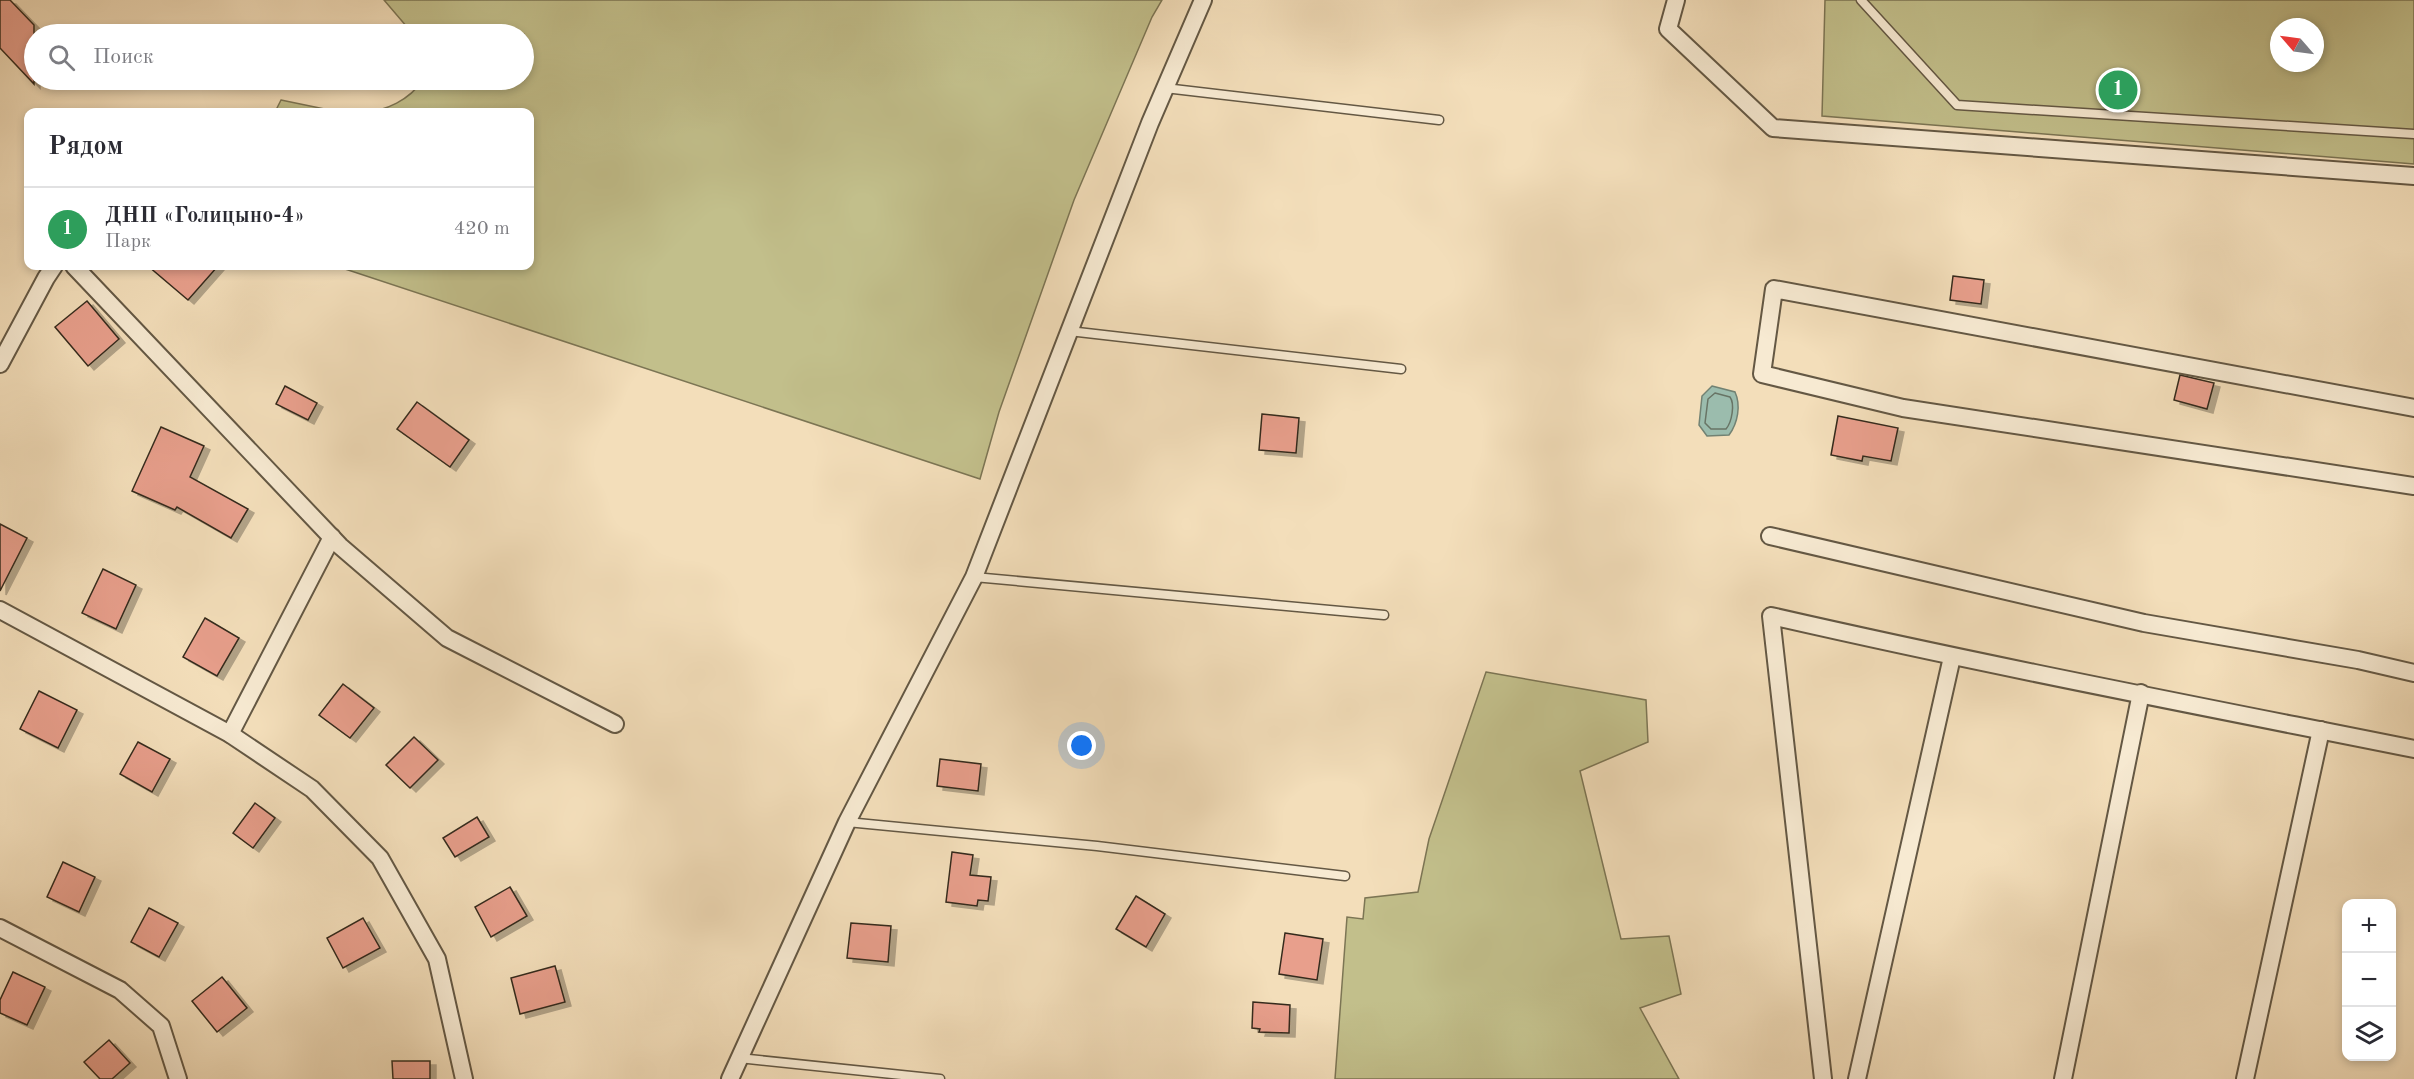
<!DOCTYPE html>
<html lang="ru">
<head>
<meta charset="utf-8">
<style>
  body { margin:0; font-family:"Old Standard TT",serif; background:#f7f7f7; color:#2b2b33 }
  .controls { position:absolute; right:18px; bottom:18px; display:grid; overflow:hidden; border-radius:12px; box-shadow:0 3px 9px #0003 }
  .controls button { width:54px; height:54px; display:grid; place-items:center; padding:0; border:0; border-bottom:2px solid #e1e1e2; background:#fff; color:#2b2b33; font:30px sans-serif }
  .compass { position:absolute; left:2270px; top:18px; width:54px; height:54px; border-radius:50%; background:#fff; box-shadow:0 3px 9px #0003; rotate:298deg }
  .you { position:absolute; left:1082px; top:746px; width:21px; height:21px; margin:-15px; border:4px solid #fff; border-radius:50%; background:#1a73e8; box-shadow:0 0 0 9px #1a73e833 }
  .badge { display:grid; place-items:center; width:39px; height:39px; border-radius:50%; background:#7c3aed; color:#fff; font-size:20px; font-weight:700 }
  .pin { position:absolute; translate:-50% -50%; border:3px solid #fff; box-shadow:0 2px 6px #0006 }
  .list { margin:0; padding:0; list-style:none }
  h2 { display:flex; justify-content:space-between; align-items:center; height:78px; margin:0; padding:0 24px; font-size:26px }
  h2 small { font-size:20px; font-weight:400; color:#7c7c81 }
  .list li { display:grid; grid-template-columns:39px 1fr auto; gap:18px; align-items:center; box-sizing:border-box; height:84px; padding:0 24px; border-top:2px solid #e1e1e2 }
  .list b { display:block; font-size:22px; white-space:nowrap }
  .list p { margin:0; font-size:20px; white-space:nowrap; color:#7c7c81 }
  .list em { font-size:20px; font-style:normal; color:#7c7c81 }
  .icon { flex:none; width:33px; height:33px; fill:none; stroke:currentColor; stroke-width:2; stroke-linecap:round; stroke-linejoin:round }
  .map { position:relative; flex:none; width:2414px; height:1079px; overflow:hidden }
  .search { position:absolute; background:#fff; box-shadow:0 3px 9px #0003; left:24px; top:24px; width:510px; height:66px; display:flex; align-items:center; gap:15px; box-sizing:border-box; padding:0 21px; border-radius:33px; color:#7c7c81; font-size:22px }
  .panel { position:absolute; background:#fff; box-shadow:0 3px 9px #0003; left:24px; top:108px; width:510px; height:162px; border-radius:12px }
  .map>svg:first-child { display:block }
  .green { fill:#c2bf8b; stroke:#7c7554; stroke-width:1.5; fill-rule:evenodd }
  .water { fill:#9bbcad; stroke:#728273; stroke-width:1.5 }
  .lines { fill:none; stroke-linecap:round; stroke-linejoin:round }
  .shore { stroke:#687465; stroke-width:1.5 }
  .building { fill:#e89f8c; stroke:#352b1d; stroke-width:1.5; filter:url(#shadow) }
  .service-casing { stroke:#645844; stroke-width:11 }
  .minor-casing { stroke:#645844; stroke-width:20 }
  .service { stroke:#f7ead2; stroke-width:8 }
  .minor { stroke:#f7ead2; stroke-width:16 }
</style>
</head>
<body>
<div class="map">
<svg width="2414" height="1079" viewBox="0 0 2414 1079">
  <defs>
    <filter id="shadow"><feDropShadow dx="6" dy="4" stdDeviation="0" flood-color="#0004"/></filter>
  </defs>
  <rect width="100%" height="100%" fill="#f3deba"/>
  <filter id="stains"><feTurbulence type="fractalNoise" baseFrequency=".00333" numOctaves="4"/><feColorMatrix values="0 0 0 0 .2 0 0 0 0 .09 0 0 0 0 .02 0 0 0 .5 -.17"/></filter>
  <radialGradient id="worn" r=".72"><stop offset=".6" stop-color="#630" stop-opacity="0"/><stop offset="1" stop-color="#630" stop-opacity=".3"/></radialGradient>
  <!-- green -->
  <g class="green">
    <path d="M384 0H1162L1152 17 1074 200 999 412 980 479 336 266H530V112H362C386 112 410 99 423 80H524V34H413Z"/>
    <path d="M1825 0H2414V164L1822 116ZM2279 27H2315V63H2279Z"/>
    <path d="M281 100 339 112H275Z"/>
    <path d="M1486 672 1646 700 1648 742 1580 771 1621 939 1669 936 1681 994 1640 1008 1679 1079H1335L1347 917 1363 919 1365 898 1418 892 1429 839Z"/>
  </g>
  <!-- water -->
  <path class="water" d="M1712 386 1735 392C1741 405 1738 423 1729 435L1707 436 1699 425 1702 396Z"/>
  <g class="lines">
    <!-- shore -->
    <path class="shore" d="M1715 393 1730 397C1735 404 1732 422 1726 429H1711L1705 423 1708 399Z"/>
  </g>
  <!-- building -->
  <g class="building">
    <path d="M0 0H10L34 25V84L0 48Z"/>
    <path d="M148 266H218L188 300Z"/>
    <path d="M1953 276 1984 280 1981 304 1950 300Z"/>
    <path d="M87 301 119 339 88 366 55 327Z"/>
    <path d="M2180 375 2214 383 2207 409 2174 400Z"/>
    <path d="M285 386 317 403 308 420 276 404Z"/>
    <path d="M417 402 469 440 450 467 397 429Z"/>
    <path d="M1262 414 1299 418 1296 453 1259 450Z"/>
    <path d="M1838 416 1898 428 1891 461 1863 456 1862 461 1831 455Z"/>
    <path d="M161 427 204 446 190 477 248 509 231 538 177 507 175 510 132 491Z"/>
    <path d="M0 524 27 538 0 591Z"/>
    <path d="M103 569 136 585 116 629 82 613Z"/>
    <path d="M205 618 239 638 217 676 183 657Z"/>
    <path d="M343 684 374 708 350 738 319 715Z"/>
    <path d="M39 691 77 710 58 748 20 729Z"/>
    <path d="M414 737 438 760 410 788 386 765Z"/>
    <path d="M138 742 170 759 152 792 120 774Z"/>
    <path d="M940 759 981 764 978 791 937 786Z"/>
    <path d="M255 803 275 818 253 848 233 833Z"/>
    <path d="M477 817 489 837 455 857 443 838Z"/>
    <path d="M952 852 973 855 970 875 991 877 988 901 978 900 977 906 946 902Z"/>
    <path d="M63 862 95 877 79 912 47 897Z"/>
    <path d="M510 887 527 916 491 937 475 907Z"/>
    <path d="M1136 896 1165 914 1146 947 1116 929Z"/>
    <path d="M149 908 178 923 159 957 131 942Z"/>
    <path d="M363 918 380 948 343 968 327 938Z"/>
    <path d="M851 923 891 926 888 962 847 958Z"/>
    <path d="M1285 933 1323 939 1317 980 1279 974Z"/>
    <path d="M555 966 565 1002 520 1014 511 978Z"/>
    <path d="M13 972 45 987 27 1025 0 1013V1000Z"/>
    <path d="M222 977 247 1008 217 1032 192 1001Z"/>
    <path d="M1253 1002 1290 1005 1289 1033 1259 1032 1260 1029 1252 1028Z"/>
    <path d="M109 1040 130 1063 112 1079H100L84 1062Z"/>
    <path d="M392 1061H430V1079H393Z"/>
  </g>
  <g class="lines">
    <!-- service casing -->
    <g class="service-casing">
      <g id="service">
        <path d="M1861 0 1957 105 2414 134"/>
        <path d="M1165 88 1439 120"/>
        <path d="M1069 331 1401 369"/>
        <path d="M974 577 1384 615"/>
        <path d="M847 822 1097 846 1345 876"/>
        <path d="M739 1058 940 1079"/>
      </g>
    </g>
    <!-- minor casing -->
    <g class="minor-casing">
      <g id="minor">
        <path d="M1676 0 1668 29 1773 128 2414 176"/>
        <path d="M74 266 340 546 447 638 615 724"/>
        <path d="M0 364 46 278 54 266"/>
        <path d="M2414 408 1774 289 1762 374 1903 408 2414 486"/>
        <path d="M1770 536 2144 623 2358 660 2414 673"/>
        <path d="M0 610 230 734 312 789 380 858 437 959 464 1079"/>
        <path d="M230 734 332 537"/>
        <path d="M0 928 120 990 161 1026 178 1079"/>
        <path d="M730 1079 847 822 974 577 1150 123 1203 0"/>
        <path d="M1823 1079 1771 616C1985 665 2199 706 2414 749"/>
        <path d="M1857 1079 1952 657"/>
        <path d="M2063 1079 2141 693"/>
        <path d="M2245 1079 2321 730"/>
      </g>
    </g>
    <!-- service -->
    <use href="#service" class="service"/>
    <!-- minor -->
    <use href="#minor" class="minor"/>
  </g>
  <rect width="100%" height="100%" filter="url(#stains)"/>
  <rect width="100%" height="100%" fill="url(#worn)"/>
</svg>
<div class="controls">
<button>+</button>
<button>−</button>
<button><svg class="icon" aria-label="layers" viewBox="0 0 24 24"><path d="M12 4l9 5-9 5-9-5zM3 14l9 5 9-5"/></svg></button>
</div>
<svg class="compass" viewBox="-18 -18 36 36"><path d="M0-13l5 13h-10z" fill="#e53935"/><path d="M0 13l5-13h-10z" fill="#7c7c81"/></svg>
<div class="you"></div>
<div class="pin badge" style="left:2118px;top:90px;background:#2e9e5b">1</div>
<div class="search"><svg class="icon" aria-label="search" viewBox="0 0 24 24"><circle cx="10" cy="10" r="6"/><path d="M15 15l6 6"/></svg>Поиск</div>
<section class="panel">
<h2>Рядом<small></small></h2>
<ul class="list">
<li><span class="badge" style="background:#2e9e5b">1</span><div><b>ДНП «Голицыно-4»</b><p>Парк</p></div><em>420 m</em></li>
</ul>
</section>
</div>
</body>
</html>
